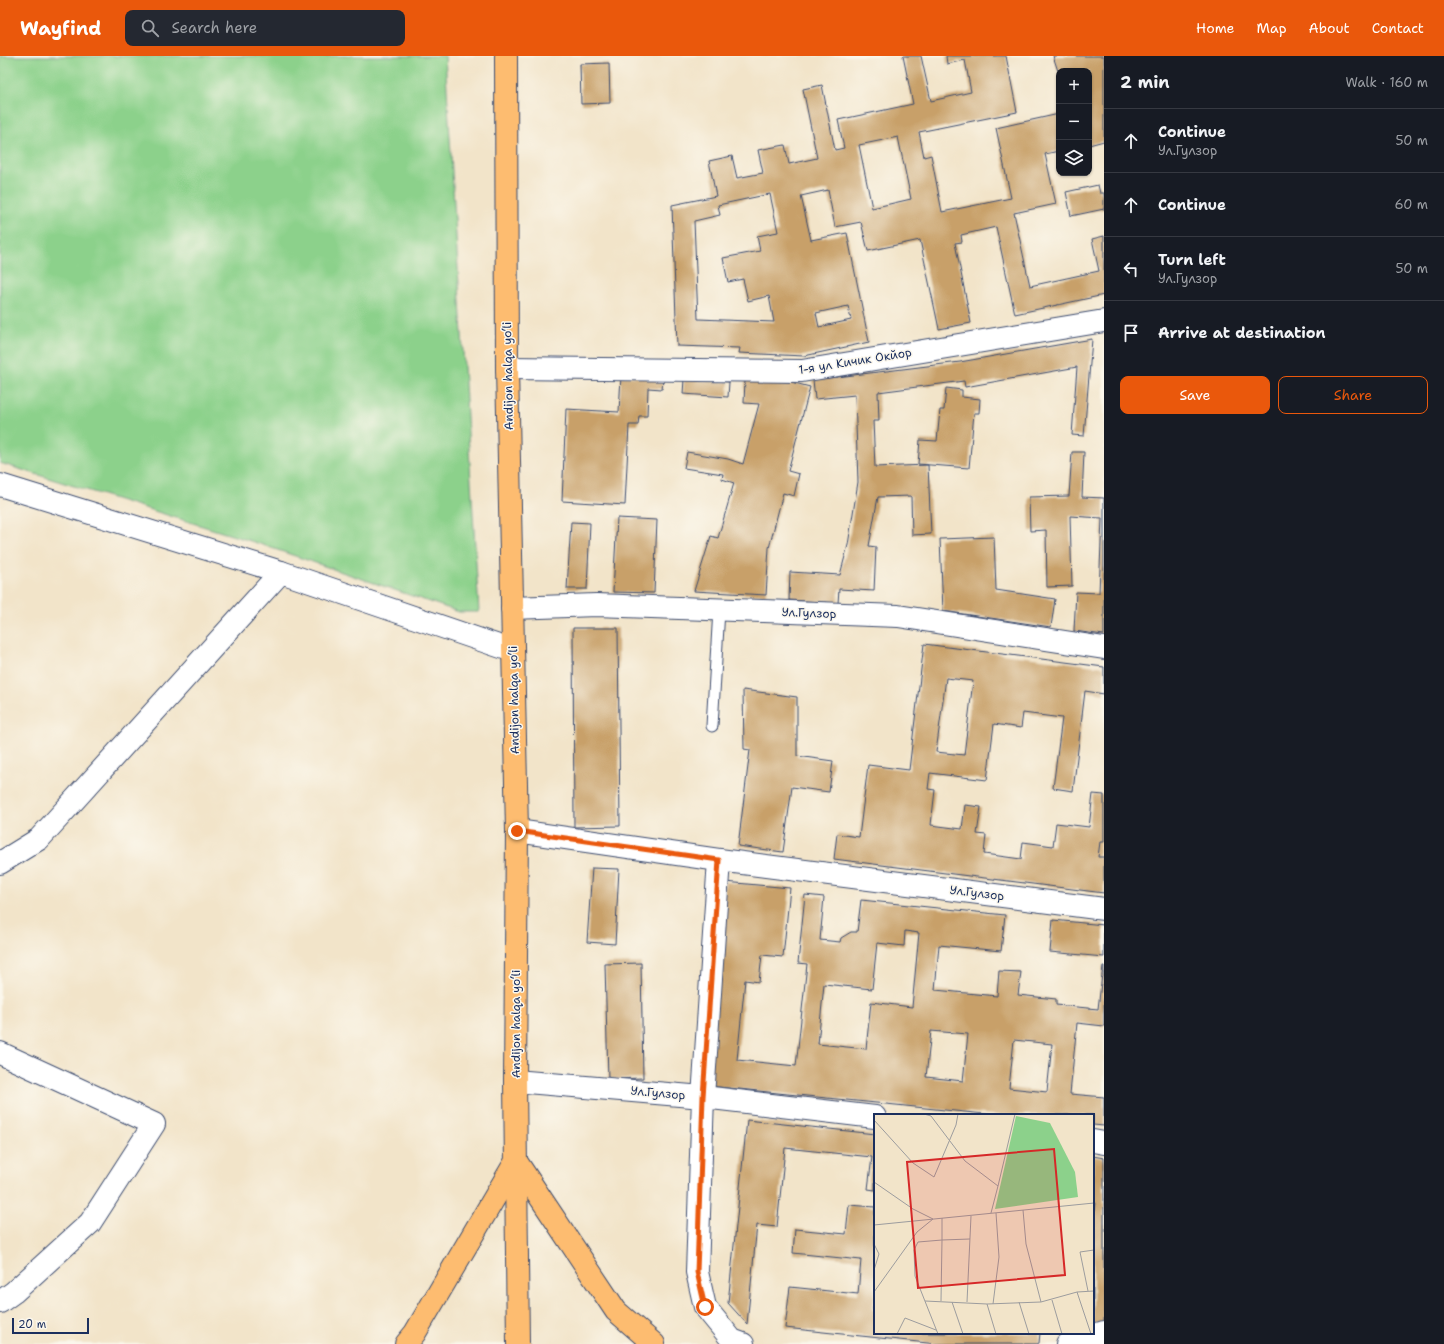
<!DOCTYPE html>
<html lang="en">
<head>
<meta charset="utf-8">
<style>
  body { margin:0; font-family:"Shantell Sans",sans-serif; background:#242831; color:#f1f3f6 }
  .controls { position:absolute; right:12px; top:12px; display:grid; overflow:hidden; border-radius:8px; box-shadow:0 1px 3px #0004 }
  .controls button { width:36px; height:36px; display:grid; place-items:center; padding:0; border:0; border-bottom:1px solid #363941; background:#171b24; color:#f1f3f6; font:20px sans-serif }
  .scale { position:absolute; left:12px; bottom:10px; width:77px; box-sizing:border-box; padding-left:4px; border:2px solid #1b2f5e; border-top:0; font-size:11px; line-height:14px; white-space:nowrap; color:#1b2f5e; -webkit-text-stroke:3px #fbf7ec; paint-order:stroke }
  .stop { position:absolute; width:12px; height:12px; margin:-9px; border:3px solid #ea580c; border-radius:50%; background:#fff }
  .stop.end { background:#ea580c; border-color:#fff; box-shadow:0 1px 4px #0008 }
  .list { margin:0; padding:0; list-style:none }
  h2 { display:flex; justify-content:space-between; align-items:center; height:52px; margin:0; padding:0 16px; font-size:17px }
  h2 small { font-size:13px; font-weight:400; color:#9ea1a6 }
  .list li { display:grid; grid-template-columns:26px 1fr auto; gap:12px; align-items:center; box-sizing:border-box; height:64px; padding:0 16px; border-top:1px solid #363941 }
  .list b { display:block; font-size:15px; white-space:nowrap }
  .list p { margin:0; font-size:13px; white-space:nowrap; color:#9ea1a6 }
  .list em { font-size:13px; font-style:normal; color:#9ea1a6 }
  .actions { display:flex; gap:8px; padding:12px 16px }
  .actions a { flex:1; padding:9px 0; border:1px solid #ea580c; border-radius:8px; text-align:center; font-size:14px; color:#ea580c }
  .actions .main { background:#ea580c; color:#fff }
  .icon { flex:none; width:22px; height:22px; fill:none; stroke:currentColor; stroke-width:2; stroke-linecap:round; stroke-linejoin:round }
  .map { position:relative; flex:none; width:1104px; height:1288px; overflow:hidden }
  header { display:flex; align-items:center; gap:24px; box-sizing:border-box; height:56px; padding:0 20px; background:#ea580c; color:#fff }
  header strong { font-size:19px }
  nav { display:flex; gap:22px; margin-inline-start:auto; font-size:14px }
  .search { width:280px; height:36px; background:#242831; display:flex; align-items:center; gap:10px; box-sizing:border-box; padding:0 14px; border-radius:8px; color:#9ea1a6; font-size:15px }
  main { display:flex }
  aside { flex:1; background:#171b24 }
  .map>svg:first-child { display:block }
  .green { fill:#8cd18b; stroke:#548074 }
  .building { fill:#c8a069; fill-rule:evenodd }
  .lines { fill:none; stroke-linecap:round; stroke-linejoin:round }
  .lane-casing { stroke:#3b4a6e; stroke-width:13 }
  .street-casing { stroke:#3b4a6e; stroke-width:24 }
  .primary-casing { stroke:#3b4a6e; stroke-width:24 }
  .highway-casing { stroke:#3b4a6e; stroke-width:24 }
  .lane { stroke:#fff; stroke-width:11 }
  .street { stroke:#fff; stroke-width:22 }
  .primary { stroke:#fdbc6f; stroke-width:22 }
  .highway { stroke:#fdbc6f; stroke-width:22 }
  .route { stroke:#ea580c; stroke-width:5 }
  .labels { text-anchor:middle; stroke-width:3; stroke-linejoin:round; paint-order:stroke }
  .street-label { font-size:12px; fill:#1b2f5e; stroke:#fbf7ec }
  .inset-road { fill:none; stroke:#9c9c9e; stroke-width:1 }
  .view { fill:#d62828; fill-opacity:0.15; stroke:#d62828; stroke-width:2 }
  .inset-edge { fill:none; stroke:#1b2f5e; stroke-width:2 }
</style>
</head>
<body>
<header>
<strong>Wayfind</strong>
<div class="search"><svg class="icon" aria-label="search" viewBox="0 0 24 24"><circle cx="10" cy="10" r="6"/><path d="M15 15l6 6"/></svg>Search here</div>
<nav><a>Home</a><a>Map</a><a>About</a><a>Contact</a></nav>
</header>
<main>
<div class="map">
<svg width="1104" height="1288" viewBox="0 0 1104 1288">
  <rect width="100%" height="100%" fill="#fbf7ec"/>
  <filter id="ink" filterUnits="userSpaceOnUse"><feTurbulence type="fractalNoise" baseFrequency=".025" numOctaves="2"/><feDisplacementMap in="SourceGraphic" scale="8" xChannelSelector="R" yChannelSelector="G"/><feConvolveMatrix kernelMatrix="1 2 1 2 8 2 1 2 1" color-interpolation-filters="sRGB"/></filter>
  <filter id="wash" filterUnits="userSpaceOnUse"><feTurbulence type="fractalNoise" baseFrequency=".012" numOctaves="4" result="noise"/><feDisplacementMap in="SourceGraphic" scale="16" xChannelSelector="R" yChannelSelector="G"/><feGaussianBlur stdDeviation="0.9" result="paint"/><feColorMatrix in="noise" values="0 0 0 0 0 0 0 0 0 0 0 0 0 0 0 0 0 1.4 0 .05"/><feComposite in="paint" operator="in"/></filter>
  <g filter="url(#wash)">
    <rect width="100%" height="100%" fill="#f2e4c9"/>
    <!-- green -->
    <path class="green" d="M0 0H445L479 556H459L257 487 0 407Z"/>
    <g id="blocks">
      <!-- building -->
      <g class="building">
        <path d="M903 0H921L931 45 971 36 965 4 947 8 946 0H1006L1017 56 919 76 924 101 931 99 942 156 1011 142 996 72 1059 58V95L1045 98 1056 148 1014 157 1030 230 1099 215 1092 183 1104 180V239L1015 258 996 171 961 179 962 186 955 187 971 267 939 273 920 184 868 195 861 166 835 171 828 134 801 140 811 184 847 177 869 286 804 300 739 297 740 292 677 290 672 149 716 140 709 105 732 100 737 122 763 117 758 94 785 89 789 108 817 102 803 33 822 29 835 94 844 92 838 64 913 48ZM898 81 911 143 872 152 859 89ZM770 138 778 176 757 180 760 195 723 202 728 226 743 223 748 245 769 240 774 266 698 263 694 165 720 159 718 149ZM848 250 851 264 819 271 816 257Z"/>
        <path d="M1053 0H1104V85L1089 89V15H1058Z"/>
        <path d="M609 7 610 47 581 48 580 8Z"/>
        <path d="M1098 129 1100 137H1104V153L1071 160 1066 136Z"/>
        <path d="M1092 283 1084 380 1072 379 1077 311 965 331 964 325 878 336 879 365H873L875 411 928 409 931 478 912 479 911 440 878 441 869 490 876 491 874 535 839 533 838 547 789 544 790 516 840 519 848 489 858 426 855 339 815 343 813 324 960 306Z"/>
        <path d="M621 320 663 322 662 333 648 332 647 360H639L638 369H629L625 449 562 445 566 353 619 356Z"/>
        <path d="M684 323 729 326 728 341 683 338Z"/>
        <path d="M745 324 791 326 810 331 788 415 799 418 794 440 783 437 769 492 766 539 694 535 711 480 718 482 734 427 722 423 723 418 684 412 687 396 728 403 743 408 759 348 744 347Z"/>
        <path d="M946 332 962 334V341L980 343 979 357H974L969 412 918 408 920 384 937 385 940 354H944Z"/>
        <path d="M1072 396H1084L1082 441 1104 442V579L1074 575 1076 536 1099 537 1102 462 1070 460 1072 530 1047 531 1046 474 1030 475 1029 441 1069 440Z"/>
        <path d="M617 462 657 464 654 537 613 536Z"/>
        <path d="M571 466 590 467 587 533H567Z"/>
        <path d="M994 481 996 534 1055 543 1051 571 943 555 940 483Z"/>
        <path d="M573 572H618L620 770 574 771Z"/>
        <path d="M924 588 1104 611V638L1085 635 1073 735 1053 732 1062 662 1023 657 1021 672 994 668 987 724 930 717 928 733 935 734 931 769 962 773 965 749 981 751 977 778 986 779 984 798 1021 803 1023 786 1053 790 1056 767 1089 771 1093 738 1104 739V786H1100L1098 801H1104V837L834 803 837 778 859 781 868 709 909 714ZM946 622 973 625 964 699 936 696Z"/>
        <path d="M743 634 797 641V700L833 705 829 736 792 731 783 796 738 790 750 694 744 693Z"/>
        <path d="M592 812 619 813 615 888 587 886Z"/>
        <path d="M725 826 790 832 783 901 762 899 759 926 745 924 737 1004 796 1010 807 908 798 907 805 839 824 841 820 884 840 886 841 882 851 876H857L861 844 1005 859 1001 895 939 889 935 934 997 940 999 915 1021 916 1018 939 1056 943V949L1098 953 1103 910H1104V970L1077 967 1070 1038 1104 1041V1070L1093 1069V1059H994L709 1030ZM905 875 919 877 912 951 871 946 866 993 818 988 824 928 872 933 877 887 904 890ZM931 975 968 978 963 1025 926 1021ZM1014 984 1052 988 1047 1036 1009 1032Z"/>
        <path d="M1053 864 1104 869V901L1050 896Z"/>
        <path d="M641 907 643 1022 608 1023 605 908Z"/>
        <path d="M747 1064 875 1078V1134L868 1133 872 1101 785 1092 777 1171 757 1169 747 1268 728 1247Z"/>
        <path d="M1093 1100 1104 1102V1266L1093 1269V1165L1095 1146H1093Z"/>
        <path d="M849 1149 875 1151V1234L873 1254H875V1277H1040L1039 1287 1037 1288H937L785 1272 790 1231 858 1238 861 1204 793 1197 795 1173 846 1178Z"/>
      </g>
    </g>
  </g>
  <g filter="url(#ink)">
    <use href="#blocks" fill-opacity="0" stroke="#3b4a6e" stroke-width="1"/>
    <g class="lines">
      <!-- lane casing -->
      <g class="lane-casing">
        <path id="lane" d="M712 670 719 554"/>
      </g>
      <!-- street casing -->
      <g class="street-casing">
        <g id="street">
          <path d="M507 312 802 315 1104 265"/>
          <path d="M0 429 281 516"/>
          <path d="M512 552 596 549 898 560 1104 592"/>
          <path d="M517 775 719 804 1104 853"/>
          <path d="M719 804 703 1041 875 1061"/>
          <path d="M0 807 39 783 281 516 513 595"/>
          <path d="M0 997 154 1068 90 1167 14 1236 0 1246"/>
          <path d="M515 1025 703 1041 697 1216 705 1251 732 1284 743 1288"/>
          <path d="M1093 1085 1104 1087"/>
          <path d="M1067 1288 1104 1276"/>
        </g>
      </g>
      <!-- primary casing -->
      <g class="primary-casing">
        <path id="primary" d="M406 1288 415 1277 516 1105 616 1255 654 1288"/>
      </g>
      <!-- highway casing -->
      <g class="highway-casing">
        <path id="highway" d="M506 0 507 312 517 775 515 1025 518 1288"/>
      </g>
      <!-- lane -->
      <use href="#lane" class="lane"/>
      <!-- street -->
      <use href="#street" class="street"/>
      <!-- primary -->
      <use href="#primary" class="primary"/>
      <!-- highway -->
      <use href="#highway" class="highway"/>
    </g>
  </g>
  <g class="lines" filter="url(#ink)">
    <!-- route -->
    <path class="route" d="M517 775 719 804 703 1041 697 1216 705 1251"/>
  </g>
  <g class="labels">
    <!-- street labels -->
    <g class="street-label">
      <text transform="translate(855 305) rotate(-9)" y="4">1-я ул Кичик Окйор</text>
      <text transform="translate(508 320) rotate(-91)" y="4">Andijon halqa yo‘li</text>
      <text transform="translate(809 557) rotate(2)" y="4">Ул.Гулзор</text>
      <text transform="translate(514 644) rotate(-91)" y="4">Andijon halqa yo‘li</text>
      <text transform="translate(977 837) rotate(7)" y="4">Ул.Гулзор</text>
      <text transform="translate(516 968) rotate(-90)" y="4">Andijon halqa yo‘li</text>
      <text transform="translate(658 1037) rotate(5)" y="4">Ул.Гулзор</text>
    </g>
  </g>
  <!-- overview -->
  <g transform="translate(874 1058)">
    <rect width="220" height="220" fill="#f2e4c9"/>
    <path d="M142 2 176 9 201 58 204 83 121 95Z" fill="#8cd18b"/>
    <path class="inset-road" d="M50 0 57 2 91 47 124 72 117 99M0 6 39 49 60 63 82 11 84 0M0 68 39 95 59 105 43 118 0 178M124 72 141 0M149 96 152 130 167 188M0 111 220 89M0 130 5 140 0 156M214 177 206 138 220 136M203 178 217 220M178 186 188 220M51 187 113 190 167 188 203 178 220 177M67 187 68 126 96 125M78 188 89 220M93 188 97 102M145 188 155 220M113 190 122 220M119 190 125 143 122 99M23 220 31 204 62 216M64 220 41 162 40 136 44 128 68 126V104"/>
    <path class="view" d="M180 35 191 161 44 174 33 48Z"/>
    <rect width="220" height="220" class="inset-edge"/>
  </g>
</svg>
<div class="controls">
<button>+</button>
<button>−</button>
<button><svg class="icon" aria-label="layers" viewBox="0 0 24 24"><path d="M12 4l9 5-9 5-9-5zM3 14l9 5 9-5"/></svg></button>
</div>
<div class="scale">20 m</div>
<div class="stop" style="left:705px;top:1251px"></div>
<div class="stop end" style="left:517px;top:775px"></div>
</div>
<aside>
<h2>2 min<small>Walk · 160 m</small></h2>
<ul class="list">
<li><svg class="icon" aria-label="ahead" viewBox="0 0 24 24"><path d="M12 20V5M6 11l6-6 6 6"/></svg><div><b>Continue</b><p>Ул.Гулзор</p></div><em>50 m</em></li>
<li><svg class="icon" aria-label="ahead" viewBox="0 0 24 24"><path d="M12 20V5M6 11l6-6 6 6"/></svg><div><b>Continue</b></div><em>60 m</em></li>
<li><svg class="icon" aria-label="left" viewBox="0 0 24 24"><path d="M17 20v-9H6M10 6l-5 5 5 5"/></svg><div><b>Turn left</b><p>Ул.Гулзор</p></div><em>50 m</em></li>
<li><svg class="icon" aria-label="arrive" viewBox="0 0 24 24"><path d="M6 21V4h12l-3 4 3 4H6"/></svg><div><b>Arrive at destination</b></div></li>
</ul>
<div class="actions"><a class="main">Save</a><a>Share</a></div>
</aside>
</main>
</body>
</html>
